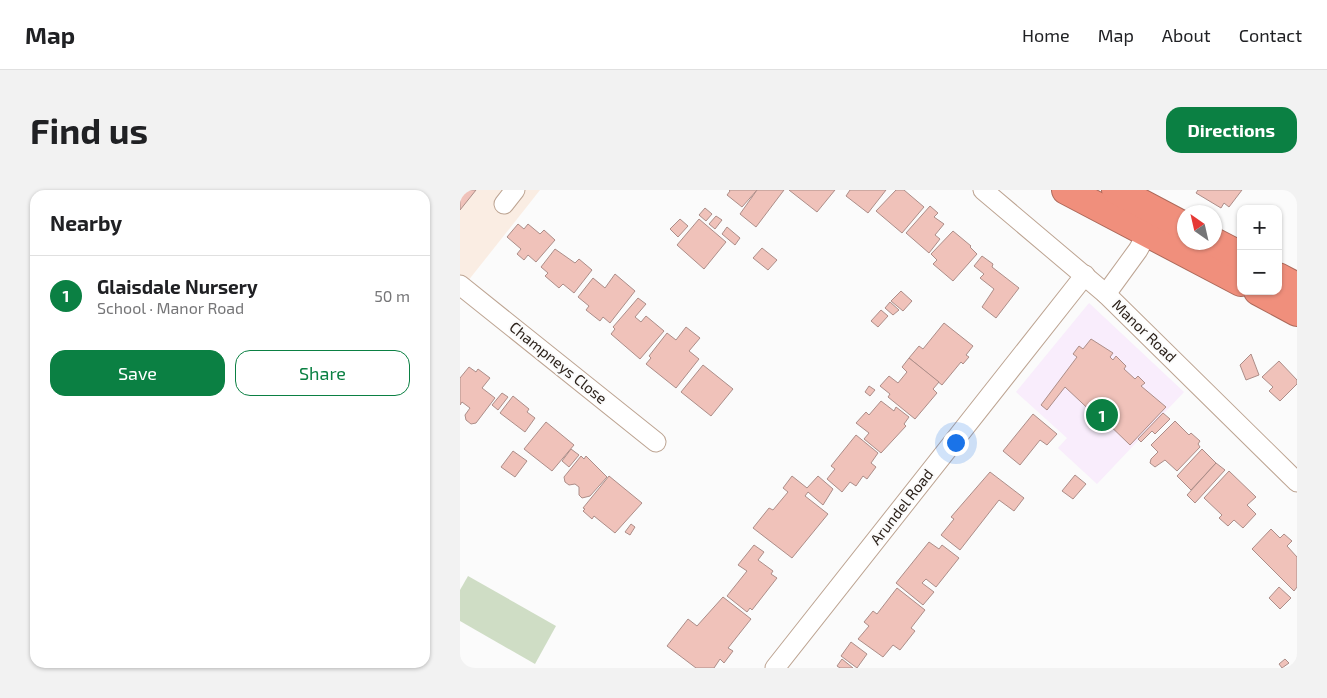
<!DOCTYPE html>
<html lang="en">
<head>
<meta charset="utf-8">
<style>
  body { margin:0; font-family:"Exo 2",sans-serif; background:#f2f2f2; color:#202124 }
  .controls { position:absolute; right:15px; top:15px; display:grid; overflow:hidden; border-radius:10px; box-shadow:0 1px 4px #0004 }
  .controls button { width:45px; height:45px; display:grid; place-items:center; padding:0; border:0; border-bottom:1px solid #e0e0e0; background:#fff; color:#202124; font:25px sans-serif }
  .compass { position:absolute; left:717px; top:15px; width:45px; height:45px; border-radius:50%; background:#fff; box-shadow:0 1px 4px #0004; rotate:326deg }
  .you { position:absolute; left:495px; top:252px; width:18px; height:18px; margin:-12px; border:4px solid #fff; border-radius:50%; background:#1a73e8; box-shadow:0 0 0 8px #1a73e833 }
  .badge { display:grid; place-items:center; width:32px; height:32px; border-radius:50%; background:#0b8043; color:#fff; font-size:16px; font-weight:700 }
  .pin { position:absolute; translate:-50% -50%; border:2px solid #fff; box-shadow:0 1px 5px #0006 }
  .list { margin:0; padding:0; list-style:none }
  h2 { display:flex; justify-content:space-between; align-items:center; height:65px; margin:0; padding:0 20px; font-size:21px }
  h2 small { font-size:16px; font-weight:400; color:#757577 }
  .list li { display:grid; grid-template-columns:32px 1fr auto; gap:15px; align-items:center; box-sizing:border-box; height:80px; padding:0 20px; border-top:1px solid #e0e0e0 }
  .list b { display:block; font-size:19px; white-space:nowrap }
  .list p { margin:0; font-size:16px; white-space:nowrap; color:#757577 }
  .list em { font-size:16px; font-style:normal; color:#757577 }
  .actions { display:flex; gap:10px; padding:15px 20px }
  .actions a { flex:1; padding:11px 0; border:1px solid #0b8043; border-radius:15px; text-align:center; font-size:18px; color:#0b8043 }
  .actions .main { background:#0b8043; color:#fff }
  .map { position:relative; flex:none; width:837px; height:478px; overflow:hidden; border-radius:15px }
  header { display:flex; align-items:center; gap:30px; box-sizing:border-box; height:70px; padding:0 25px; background:#fff; border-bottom:1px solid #e0e0e0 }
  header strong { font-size:24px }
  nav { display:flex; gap:28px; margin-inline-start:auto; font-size:18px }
  .intro { display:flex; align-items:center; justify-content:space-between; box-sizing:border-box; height:120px; padding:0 30px }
  h1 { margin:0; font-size:35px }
  .button { padding:12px 22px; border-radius:15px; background:#0b8043; color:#fff; font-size:18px; font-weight:700 }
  main { display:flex; gap:30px; padding:0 30px }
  aside { flex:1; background:#fff; border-radius:15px; box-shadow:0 1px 4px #0004 }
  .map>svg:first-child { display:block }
  .built { fill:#faede3 }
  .education { fill:#f9edfc }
  .green { fill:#cfddc5 }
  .building { fill:#f0c2ba; stroke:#ac8d88 }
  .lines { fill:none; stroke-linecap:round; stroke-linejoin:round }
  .minor-casing { stroke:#bda492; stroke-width:21 }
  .highway-casing { stroke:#ac695a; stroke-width:30 }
  .minor { stroke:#fff; stroke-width:19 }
  .highway { stroke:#f08f7c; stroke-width:28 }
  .labels { text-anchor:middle; stroke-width:4; stroke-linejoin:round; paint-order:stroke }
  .street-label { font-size:15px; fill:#2d231c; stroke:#fbfbfb }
</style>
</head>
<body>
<header>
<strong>Map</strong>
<nav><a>Home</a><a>Map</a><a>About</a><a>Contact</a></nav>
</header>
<div class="intro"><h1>Find us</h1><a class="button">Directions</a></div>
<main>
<aside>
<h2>Nearby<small></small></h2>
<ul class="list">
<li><span class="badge">1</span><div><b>Glaisdale Nursery</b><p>School · Manor Road</p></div><em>50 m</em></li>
</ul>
<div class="actions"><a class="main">Save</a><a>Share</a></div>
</aside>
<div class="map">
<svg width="837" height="478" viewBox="0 0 837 478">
  <rect width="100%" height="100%" fill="#fbfbfb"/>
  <!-- built -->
  <path class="built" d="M0 0H80L0 101Z"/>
  <!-- education -->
  <path class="education" d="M629 113 724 202 637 294 598 258 607 248 556 202Z"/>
  <!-- green -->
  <path class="green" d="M8 386 96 436 75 474 0 431V400Z"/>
  <!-- building -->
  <g class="building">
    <path d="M0 0H16L0 20Z"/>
    <path d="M269 0H297L282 17 267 5 270 1Z"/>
    <path d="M297 0H324L296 37 280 24Z"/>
    <path d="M329 0H375L357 22Z"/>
    <path d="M390 0H426L408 23 386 6Z"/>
    <path d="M436 0H444L464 17 442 43 416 21Z"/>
    <path d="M738 0H782L769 17 764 13 761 18 736 3Z"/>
    <path d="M470 16 478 23 474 27 484 34 475 45 480 49 469 63 446 43Z"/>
    <path d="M245 18 252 24 246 31 239 25Z"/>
    <path d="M256 26 262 30 255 39 249 34Z"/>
    <path d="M220 29 228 36 218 47 210 39Z"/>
    <path d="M239 29 266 52 244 79 217 55Z"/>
    <path d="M58 34 64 39 68 34 80 44 84 40 95 50 76 72 68 65 64 70 57 64 61 59 47 47Z"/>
    <path d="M267 37 280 48 275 55 262 44Z"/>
    <path d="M493 41 511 56 510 57 517 64 493 91 473 74 477 70 471 64Z"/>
    <path d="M302 58 317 70 308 80 293 68Z"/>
    <path d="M95 59 115 73 119 69 132 80 114 103 103 94 99 98 85 86 88 83 81 77Z"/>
    <path d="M522 66 533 74 532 77 559 98 536 128 522 117 534 99 520 88 524 84 514 76Z"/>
    <path d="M155 84 175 101 150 133 143 127 140 131 126 120 129 116 118 107 133 88 145 98Z"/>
    <path d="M441 101 452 111 443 121 431 111Z"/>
    <path d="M178 108 186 114 175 127 181 132 186 126 204 141 180 169 151 144 155 139 153 137Z"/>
    <path d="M430 112 439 120 433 125 425 118Z"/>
    <path d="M421 120 428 126 418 137 411 131Z"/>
    <path d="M484 133 513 156 506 165 509 167 503 174 501 172 482 195 449 168 459 156 463 159Z"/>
    <path d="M226 137 240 148 229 161 239 169 216 198 186 174 191 168 189 166 207 143 216 150Z"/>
    <path d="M631 149 653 163 650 167 653 170 656 166 666 176 664 179 675 189 678 186 685 193 681 196 706 217 670 255 639 225 637 227 605 197 587 220 581 215 617 167 613 164 619 156 623 159Z"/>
    <path d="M791 164 799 185 786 190 780 175Z"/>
    <path d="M449 168 479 192 473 199 477 203 455 229 428 207 430 204 420 196 429 186 438 193 447 182 442 177Z"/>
    <path d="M819 171 837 190V194L820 211 809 201 813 197 802 187Z"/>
    <path d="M243 175 273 199 251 226 221 202Z"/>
    <path d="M9 177 16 182 18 179 30 188 22 198 35 208 16 233 11 234 6 230 5 225 10 218 2 212 0 215V188Z"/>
    <path d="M409 196 415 200 410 206 405 202Z"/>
    <path d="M42 203 48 207 38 220 32 215Z"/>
    <path d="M53 206 69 219 67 222 75 228 65 242 40 223Z"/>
    <path d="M421 211 434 221 436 217 449 227 444 234 446 236 421 263 404 249 409 243 396 233 406 222 409 225Z"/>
    <path d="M703 223 710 229 695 244 692 241 681 252 678 249Z"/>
    <path d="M573 224 597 244 587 255 580 250 560 275 543 261Z"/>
    <path d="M715 231 729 245 731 243 740 251 738 254 740 257 717 281 705 270 695 277 690 273 691 269 698 262 691 255Z"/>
    <path d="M86 232 114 255 92 281 64 259Z"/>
    <path d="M396 245 418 263 411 273 416 277 407 289 403 286 396 296 390 292 382 302 367 289 375 279 371 276Z"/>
    <path d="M111 259 119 265 109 277 102 271Z"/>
    <path d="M742 259 756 273 731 300 717 286Z"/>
    <path d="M53 261 67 271 55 287 41 277Z"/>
    <path d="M121 266 124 269 126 266 147 287 130 306 122 308 119 305V297L115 294 109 295 105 292 104 287Z"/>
    <path d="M756 273 765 280 735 313 727 305Z"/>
    <path d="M769 281 796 307 787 315 796 324 783 338 774 330 768 336 759 328 762 325 744 308Z"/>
    <path d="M530 282 564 308 554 321 539 310 500 360 481 345 494 329 491 327Z"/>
    <path d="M615 285 626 294 613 309 602 301Z"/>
    <path d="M149 286 182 313 155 343 134 326 132 329 123 321 125 319 123 318Z"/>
    <path d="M332 286 347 298 358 286 373 299 363 315 348 302 345 306 368 324 332 368 293 338 309 318 313 320 328 302 323 298Z"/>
    <path d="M171 334 175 337 170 345 165 342Z"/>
    <path d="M811 339 820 348 824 344 832 351 827 356 837 367V397L834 401 792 359Z"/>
    <path d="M469 352 479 359 482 355 499 368 476 397 466 389 462 393 474 402 463 415 436 393Z"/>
    <path d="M294 355 304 362 298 370 313 381 311 384 317 388 292 420 290 418 287 422 267 406 287 381 278 375Z"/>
    <path d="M819 397 831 408 820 419 809 408Z"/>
    <path d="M437 398 465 420 451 438 455 441 440 460 433 455 423 467 398 449 409 436 404 432 413 421 417 424Z"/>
    <path d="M263 407 291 429 268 458 273 461 264 473 260 469 254 478H236L207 456 228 429 237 436Z"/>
    <path d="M391 452 407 464 397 478 381 466Z"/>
    <path d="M382 469 393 478H380L377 476Z"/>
    <path d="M825 469 829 473 822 478 819 474Z"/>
  </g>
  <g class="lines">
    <!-- minor casing -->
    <g class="minor-casing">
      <g id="minor">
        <path d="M523 0 646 104 837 292"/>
        <path d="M44 14 55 0"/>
        <path d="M0 95 196 252"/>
        <path d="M646 104 678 60 688 42"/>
        <path d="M315 478 625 85"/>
      </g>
    </g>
    <!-- highway casing -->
    <g class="highway-casing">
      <g id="highway">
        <path d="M606 0 781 92"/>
        <path d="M656 0 724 36"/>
        <path d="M754 52 781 66"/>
        <path d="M818 87 837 97"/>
        <path d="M798 101 837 122"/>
      </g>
    </g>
    <!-- minor -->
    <use href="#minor" class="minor"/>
    <!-- highway -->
    <use href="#highway" class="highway"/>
  </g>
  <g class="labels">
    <!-- street labels -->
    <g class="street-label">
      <text transform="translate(684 141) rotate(44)" y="5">Manor Road</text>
      <text transform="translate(98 173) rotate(39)" y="5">Champneys Close</text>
      <text transform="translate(442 317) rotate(-52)" y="5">Arundel Road</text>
    </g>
  </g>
</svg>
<div class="controls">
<button>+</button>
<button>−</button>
</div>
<svg class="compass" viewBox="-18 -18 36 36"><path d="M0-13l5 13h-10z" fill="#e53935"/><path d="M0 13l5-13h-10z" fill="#757577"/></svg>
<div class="you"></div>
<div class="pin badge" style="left:642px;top:225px">1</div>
</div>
</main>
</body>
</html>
